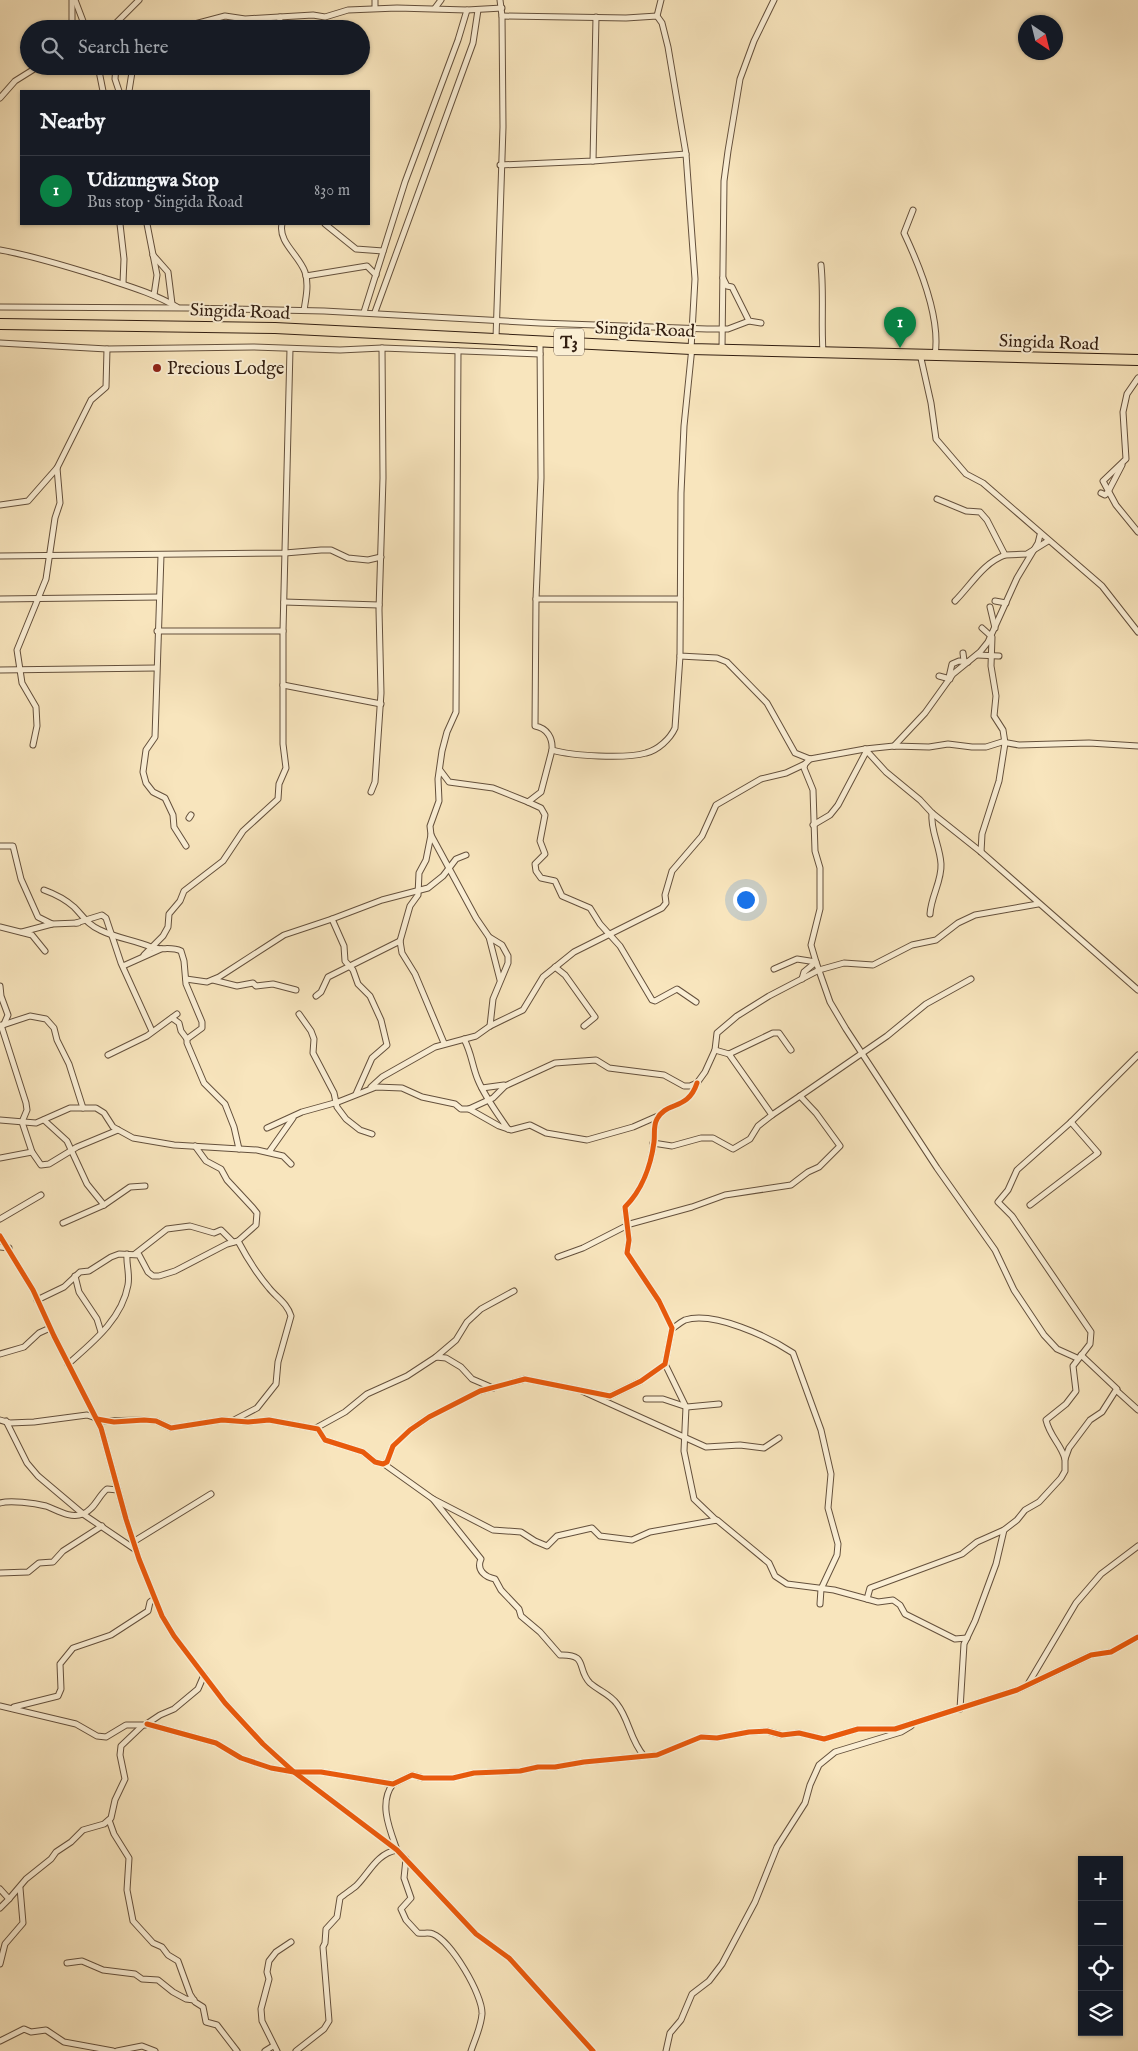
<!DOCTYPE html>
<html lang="en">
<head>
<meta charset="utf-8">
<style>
  body { margin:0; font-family:"IM FELL English",serif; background:#20242c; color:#f1f3f6 }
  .controls { position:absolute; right:15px; bottom:15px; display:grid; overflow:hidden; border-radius:0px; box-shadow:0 1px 4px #0004 }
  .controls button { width:45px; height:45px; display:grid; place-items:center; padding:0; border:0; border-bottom:1px solid #363941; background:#171b24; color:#f1f3f6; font:25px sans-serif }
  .compass { position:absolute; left:1018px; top:15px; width:45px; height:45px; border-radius:50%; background:#171b24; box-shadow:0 1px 4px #0004; rotate:145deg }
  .you { position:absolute; left:745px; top:899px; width:18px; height:18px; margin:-12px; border:4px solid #fff; border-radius:50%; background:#1a73e8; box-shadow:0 0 0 8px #1a73e833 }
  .badge { display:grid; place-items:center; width:32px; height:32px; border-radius:50%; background:#0b8043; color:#fff; font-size:16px; font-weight:700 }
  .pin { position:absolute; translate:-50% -41px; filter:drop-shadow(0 1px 2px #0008) }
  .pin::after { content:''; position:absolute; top:26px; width:18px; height:15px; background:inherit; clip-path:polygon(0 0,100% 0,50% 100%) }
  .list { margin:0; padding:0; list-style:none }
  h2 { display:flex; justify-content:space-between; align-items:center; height:65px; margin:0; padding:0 20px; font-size:21px }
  h2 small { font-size:16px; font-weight:400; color:#9ea1a6 }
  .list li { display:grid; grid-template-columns:32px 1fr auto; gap:15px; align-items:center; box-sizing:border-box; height:70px; padding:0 20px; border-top:1px solid #363941 }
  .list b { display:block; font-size:19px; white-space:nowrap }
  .list p { margin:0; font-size:16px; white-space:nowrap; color:#9ea1a6 }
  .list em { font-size:16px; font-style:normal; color:#9ea1a6 }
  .icon { flex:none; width:28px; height:28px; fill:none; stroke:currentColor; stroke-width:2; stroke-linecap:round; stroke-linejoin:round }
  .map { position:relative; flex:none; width:1138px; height:2051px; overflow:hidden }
  .search { position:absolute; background:#171b24; box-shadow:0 1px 4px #0004; left:20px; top:20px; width:350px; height:55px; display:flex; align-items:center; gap:12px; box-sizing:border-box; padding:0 18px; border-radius:28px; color:#9ea1a6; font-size:19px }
  .panel { position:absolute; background:#171b24; box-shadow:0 1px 4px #0004; left:20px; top:90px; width:350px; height:135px; border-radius:0px }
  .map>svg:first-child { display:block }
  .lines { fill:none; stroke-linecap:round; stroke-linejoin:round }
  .street-casing { stroke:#64503c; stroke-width:7 }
  .highway-casing { stroke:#321e11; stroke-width:12 }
  .street { stroke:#faeed4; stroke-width:5 }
  .highway { stroke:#f8e5bd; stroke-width:10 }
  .cycleway-casing { stroke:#faeed4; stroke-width:8 }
  .cycleway { stroke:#e8590c; stroke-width:5 }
  .poi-dot { fill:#8f2418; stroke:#faeed4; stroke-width:2 }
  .labels { text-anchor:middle; stroke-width:4; stroke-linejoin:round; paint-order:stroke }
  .shield { fill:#faeed4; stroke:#6e5c4c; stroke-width:1 }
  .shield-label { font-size:16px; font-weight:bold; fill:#321e11 }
  .street-label { font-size:18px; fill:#321e11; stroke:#faeed4 }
  .poi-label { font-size:18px; fill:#321e11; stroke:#faeed4; text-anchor:start }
</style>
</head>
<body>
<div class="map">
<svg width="1138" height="2051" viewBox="0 0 1138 2051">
  <rect width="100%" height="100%" fill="#f8e5bd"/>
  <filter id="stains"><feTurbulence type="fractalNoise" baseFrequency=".004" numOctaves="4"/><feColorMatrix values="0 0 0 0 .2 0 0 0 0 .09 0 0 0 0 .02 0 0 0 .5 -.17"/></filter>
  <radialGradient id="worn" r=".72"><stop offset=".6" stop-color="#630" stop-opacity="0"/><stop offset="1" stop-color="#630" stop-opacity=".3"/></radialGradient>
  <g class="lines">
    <!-- street casing -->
    <g class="street-casing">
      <g id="street">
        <path d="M75 0 86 29"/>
        <path d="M375 8V0"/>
        <path d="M435 8 441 0"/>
        <path d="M502 16 626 18 657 16 662 23 668 47 686 154 695 279 691 349"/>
        <path d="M657 16 661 0"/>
        <path d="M72 29V0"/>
        <path d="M110 29 139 0"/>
        <path d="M142 29 165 24 191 25 225 16 245 19 313 15 325 17 348 10 397 8 467 10 502 8"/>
        <path d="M279 29 280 17"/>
        <path d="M98 66 103 91"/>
        <path d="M116 66 115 79 119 91"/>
        <path d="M129 91 133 66"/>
        <path d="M0 98 15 81 39 66"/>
        <path d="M593 161 596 17"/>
        <path d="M500 165 593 161 686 154"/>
        <path d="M913 210 904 233C920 267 941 318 935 355"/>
        <path d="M120 224 124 259 123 283"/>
        <path d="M147 224 157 275 154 295"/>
        <path d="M282 224C278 242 299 255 305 272 309 284 306 298 304 310"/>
        <path d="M325 224 356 249 383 251"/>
        <path d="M0 250C35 256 68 267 101 277 128 286 153 293 177 307"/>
        <path d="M153 255 168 272 172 304"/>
        <path d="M821 265C824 294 821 322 823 352"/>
        <path d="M306 276 367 266 376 275"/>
        <path d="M723 278 727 286 732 287 749 321 761 323"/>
        <path d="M0 307 187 308 324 311 540 323 707 329H728L749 321"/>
        <path d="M364 312 405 182 458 40 467 10"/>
        <path d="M375 312 473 43 478 10"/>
        <path d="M496 338 503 127 502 16 500 0"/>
        <path d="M540 341 541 478 536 599 535 726C547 728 553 738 552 750 572 756 625 759 646 753 658 750 670 739 675 728L680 656"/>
        <path d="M0 343 107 349 253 347 340 350 382 348 540 354"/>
        <path d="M692 347 684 426 681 493 680 656 717 658 727 662 767 703 795 753 810 759 865 749 894 746 929 747 948 744 972 747H986L1002 742 1019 745 1089 743 1138 746"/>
        <path d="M722 349 724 181 728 151 740 79 754 41 774 0"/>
        <path d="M458 351 456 712 447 732 442 751 438 779 439 801 430 826 431 835 476 918 489 937 502 945 508 956V963L493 999 490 1026"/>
        <path d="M920 354 931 403 936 439 966 474 983 483 1102 586 1138 632"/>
        <path d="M1138 378 1127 394 1123 412 1126 459 1103 481 1116 505 1138 532"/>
        <path d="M1101 493 1105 495 1108 492 1122 465"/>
        <path d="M937 499 966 511 980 512 987 520 1005 555 1027 554 1048 541"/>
        <path d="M0 505 28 501 57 468"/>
        <path d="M161 555 155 737 146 750 143 772 146 783 153 792 165 798 173 815 174 827 186 846"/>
        <path d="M0 556 285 553 321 550H331L348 558 368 560 381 557"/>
        <path d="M0 599 159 597"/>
        <path d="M536 599H680"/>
        <path d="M955 601C971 585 983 563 1005 555"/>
        <path d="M995 601 1006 603"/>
        <path d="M284 602 379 605"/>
        <path d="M990 607 995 628"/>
        <path d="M157 631H283"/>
        <path d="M963 653 964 661"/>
        <path d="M977 655 999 656"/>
        <path d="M0 670 156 668"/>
        <path d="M939 676 950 679"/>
        <path d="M949 677 952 664 959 661 968 662"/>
        <path d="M283 685 381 704"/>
        <path d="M33 745 37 726 36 707 22 683 17 650 46 579 55 518 60 503 57 468 91 400 106 387 107 349"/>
        <path d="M894 746 925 713 953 674 980 652 988 642 1017 578 1038 543 1040 535"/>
        <path d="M865 749 886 772 920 800 932 813 981 852 1138 990"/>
        <path d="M440 770 449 782 493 788 528 802 541 792 552 750"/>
        <path d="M371 792 375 782 381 693 379 610 383 478 382 348"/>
        <path d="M528 802 541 808 545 815 540 841 545 854 535 864 536 871 541 878 555 881 562 896 590 908 600 924 620 946 652 1000 655 1001 677 989 696 1002"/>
        <path d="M189 818 191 815"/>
        <path d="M813 825 830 815 838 805 866 752"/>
        <path d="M431 835 426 860 419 873 418 895 410 906 400 941 402 953 415 974 444 1043"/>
        <path d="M0 846H13L21 879 38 917 52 924"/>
        <path d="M981 852 982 834 999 781 1005 743 1003 730 994 716 996 696 991 666 992 637 982 628"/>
        <path d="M44 890C55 894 65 899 74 907 83 916 88 925 100 930 116 938 134 940 151 947 161 951 171 946 181 951L184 961 186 984 202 1022V1028L187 1039V1043L204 1083 225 1104 234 1127 239 1149"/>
        <path d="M930 914C931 896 942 881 941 864 940 846 930 830 932 813"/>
        <path d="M76 923 102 915 106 918 121 963 152 1031"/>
        <path d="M0 927 32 935 45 951"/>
        <path d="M22 932 52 924 78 923"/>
        <path d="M489 937 500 980"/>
        <path d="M144 955 163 936 168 927 169 914 180 901 184 891 223 861 243 831 278 799 279 784 286 768 283 744V631L290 349"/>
        <path d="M123 966 161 949"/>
        <path d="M555 967 565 975 595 1017 584 1026"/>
        <path d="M774 969 797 959 816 962 830 1002 846 1029 937 1168 995 1250 1014 1290 1044 1335 1057 1349 1077 1358"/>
        <path d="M186 979 207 982 219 977 284 935 332 919"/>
        <path d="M802 979 804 972 816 962 811 945 820 909V868L815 851 813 790 804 768 805 764"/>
        <path d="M213 980 237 986 253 983 256 986 273 984 296 990"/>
        <path d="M0 986 1 996 8 1015 4 1024"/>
        <path d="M316 996 321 992 328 977 400 941"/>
        <path d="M299 1014 311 1031 314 1039 313 1053 334 1093 337 1107 346 1119 360 1130 372 1134"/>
        <path d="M172 1018 179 1023 181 1031 187 1039"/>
        <path d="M1 1025 26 1103 27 1110 22 1122 32 1152 41 1165 49 1164 77 1147 118 1130"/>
        <path d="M0 1026 30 1016 46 1019 54 1028 57 1040 69 1064 83 1108"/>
        <path d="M464 1039C472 1054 472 1066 478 1080 485 1097 497 1113 508 1129"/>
        <path d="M729 1054 773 1033H779L791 1050"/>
        <path d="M108 1055 147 1036 177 1014"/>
        <path d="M371 1087 382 1077 435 1047 476 1036 490 1026 523 1010 543 977 574 952 662 908 666 903 665 895 672 871 702 836 716 805 761 779 786 773 805 764 810 759"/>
        <path d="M482 1088 504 1085"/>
        <path d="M356 1094 372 1058 387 1045 381 1020 370 996 358 984 353 970 345 961 344 946 332 919 382 900 428 888 443 876 456 859 466 855"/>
        <path d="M800 1096 887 1036 926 1004 971 979"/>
        <path d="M469 1109 499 1126 511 1130 530 1125 546 1133 587 1140 633 1127 658 1116"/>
        <path d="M0 1120 36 1123 70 1108H96L104 1113 113 1127 133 1138 174 1145 257 1150 283 1156 291 1164"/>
        <path d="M44 1120 67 1141 87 1184 104 1205"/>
        <path d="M267 1128 302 1112 338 1102 376 1087 402 1088 422 1097 455 1104 461 1109H469L493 1098 505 1086 555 1063 596 1060 609 1068 656 1074 664 1075 684 1086H690L697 1083 705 1072 715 1050 717 1033 737 1016 769 996 819 970 844 963 873 965 912 945 936 940 958 923 975 915 1038 904"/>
        <path d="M653 1143 672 1146 701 1138H713L733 1149 750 1139 758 1126 772 1115"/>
        <path d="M269 1152 293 1118"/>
        <path d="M0 1158 32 1152"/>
        <path d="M1030 1205 1098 1153 1071 1122"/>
        <path d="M0 1219 41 1195"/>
        <path d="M63 1223 104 1205 130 1187 145 1186"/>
        <path d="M0 1236 33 1290 54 1336 101 1428 126 1519 139 1559 162 1616 174 1636 225 1703 263 1744 294 1772 397 1850 476 1934 509 1958 593 2051"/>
        <path d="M0 1247 9 1248"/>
        <path d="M135 1254 167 1229 190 1226 214 1233 221 1230 233 1242"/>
        <path d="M558 1257 583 1248 630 1224 692 1207 725 1195 791 1185 808 1172 819 1167 840 1146 816 1113 800 1096 772 1115 729 1054 715 1050"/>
        <path d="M75 1276 79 1292 97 1319 101 1332"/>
        <path d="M37 1300 64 1287 80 1272 89 1271 111 1257 119 1254 139 1255 148 1272 153 1276H159L175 1271 227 1244 238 1241 256 1225 257 1213 253 1208 227 1180 221 1169 206 1161 195 1146"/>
        <path d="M672 1329C676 1326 681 1322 685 1320 714 1311 769 1337 793 1353L821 1430 831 1474 828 1508 838 1544 837 1555 821 1589 820 1604"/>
        <path d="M0 1354 24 1347 39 1333 50 1328"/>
        <path d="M1081 1355 1117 1389"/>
        <path d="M436 1357 456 1340 467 1322 481 1309 514 1291"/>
        <path d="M68 1364C93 1342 122 1319 128 1285 130 1274 126 1264 127 1254"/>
        <path d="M665 1364 686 1407 684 1451 694 1499 716 1520"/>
        <path d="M582 1391 706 1447 740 1445 764 1448 779 1438"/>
        <path d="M646 1399H663L687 1407 719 1404"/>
        <path d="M0 1420 10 1423 34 1422 87 1415 96 1418"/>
        <path d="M234 1420 257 1408 276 1384 278 1362 291 1316C287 1303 277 1298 269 1288 257 1274 247 1258 238 1241"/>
        <path d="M6 1421 27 1463 38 1476 83 1514 136 1550"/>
        <path d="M98 1421 144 1420 156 1421 171 1428 222 1420 248 1422 269 1420 318 1429 325 1440 363 1452 375 1462 383 1464 387 1462 393 1446 410 1430 429 1417 480 1391 525 1379 610 1396 641 1381 665 1364 672 1328 659 1301 627 1253 629 1240 625 1207C642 1190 651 1165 654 1142 655 1134 653 1126 657 1119 666 1101 688 1111 697 1083"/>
        <path d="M316 1428 345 1412 367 1394 407 1376 436 1357 446 1358 461 1367 472 1379 493 1388"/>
        <path d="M1065 1459C1061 1444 1050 1437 1046 1420L1066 1404 1076 1391 1073 1366 1090 1344 1091 1332 1012 1216 998 1202 1008 1190 1017 1170 1071 1122 1138 1055"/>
        <path d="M384 1464 433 1499 481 1559C476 1570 485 1577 495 1579L501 1590 519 1609 521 1616 540 1632 560 1655C589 1654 576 1669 590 1683 599 1691 610 1694 617 1704 629 1719 630 1740 644 1756"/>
        <path d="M433 1499 493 1530 521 1532 535 1541 547 1546 557 1536 592 1528 600 1536 632 1540 650 1532 717 1520 769 1563 775 1576 787 1584 834 1590 878 1602 893 1600 900 1605 905 1614 955 1639 967 1638"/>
        <path d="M0 1503C10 1500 34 1503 46 1506 57 1510 70 1519 83 1514 95 1509 98 1496 107 1489L118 1490"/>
        <path d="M133 1542 211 1494"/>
        <path d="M0 1573 28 1572 39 1563 53 1562 63 1551 102 1526"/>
        <path d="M867 1599 870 1588 962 1554 977 1542 1004 1530 1017 1520 1025 1510 1039 1502 1061 1478 1065 1471V1459L1069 1448 1090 1420 1102 1412 1116 1390 1138 1410"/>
        <path d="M1028 1684 1076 1603 1101 1574 1138 1546"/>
        <path d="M0 1706 76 1724 97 1736 106 1737 126 1725H145L160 1715 174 1709 198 1689 204 1675"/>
        <path d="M14 1707 58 1696 61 1689 60 1664 73 1648 111 1635 148 1611 150 1602 154 1599"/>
        <path d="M960 1709 964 1644 975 1621 996 1564 1004 1530"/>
        <path d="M147 1724 216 1743 241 1758 271 1768 294 1772H321L393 1784 412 1775 423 1778H453L474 1773 520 1771 538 1767H555L584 1762 657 1755 701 1737 717 1738 749 1732 767 1731 782 1735 799 1733 824 1739 858 1729H895L1017 1690 1091 1655 1111 1652 1138 1637"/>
        <path d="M109 1820 114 1834 129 1858 127 1890 133 1921 153 1943 162 1947 168 1955 178 1961 190 1994 195 2002 203 2007 206 2022 217 2025 237 2051"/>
        <path d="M406 1859 404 1878 411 1898 401 1909 406 1920 418 1933C423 1934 429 1932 433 1934 451 1941 483 1995 482 2014 481 2027 475 2039 471 2051"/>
        <path d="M0 1889 9 1899 26 1879 51 1859 56 1852 71 1842 83 1830 104 1824 111 1818 115 1800 125 1779 120 1755 121 1746 142 1726"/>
        <path d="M0 1908 9 1899"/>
        <path d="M67 1963 82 1961 103 1970 135 1974 142 1979 158 1980 173 1992 186 1999 194 2000"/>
        <path d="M0 1964 5 1944 23 1923 20 1888"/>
        <path d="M0 2041 24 2029 31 2032 46 2030 64 2042 113 2051"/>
        <path d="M117 2051 142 2046 155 2051"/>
        <path d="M265 2051 273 2046"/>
        <path d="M277 2051 262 2021 261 2009 269 1979 267 1972 269 1961 276 1952 291 1942"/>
        <path d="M296 2051 324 2029 329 2021 323 1947 325 1943 326 1929 337 1917 340 1898C345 1894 351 1890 356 1886 370 1872 376 1854 397 1850 390 1830 378 1803 393 1784"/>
        <path d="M666 2051 670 2033 681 2020 692 1994 709 1981 722 1964 755 1902 777 1847 805 1803 810 1785 819 1765 835 1752 901 1732 911 1726"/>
      </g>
    </g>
    <!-- highway casing -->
    <g class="highway-casing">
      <path id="highway" d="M0 324 275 328 691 349 1138 360"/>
    </g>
    <!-- street -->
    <use href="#street" class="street"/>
    <!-- highway -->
    <use href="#highway" class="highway"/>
    <!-- cycleway casing -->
    <g class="cycleway-casing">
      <g id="cycleway">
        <path d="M0 1236 33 1290 54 1336 101 1428 126 1519 139 1559 162 1616 174 1636 225 1703 263 1744 294 1772 397 1850 476 1934 509 1958 593 2051"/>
        <path d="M98 1421 97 1419 114 1422 144 1420 156 1421 171 1428 222 1420 248 1422 269 1420 318 1429 325 1440 363 1452 375 1462 383 1464 387 1462 393 1446 410 1430 429 1417 480 1391 525 1379 610 1396 641 1381 665 1364 672 1328 659 1301 627 1253 629 1240 625 1207C642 1190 651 1165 654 1142 655 1134 653 1126 657 1119 666 1101 688 1111 697 1083"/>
        <path d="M147 1724 216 1743 241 1758 271 1768 294 1772H321L393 1784 412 1775 423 1778H453L474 1773 520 1771 538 1767H555L584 1762 657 1755 701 1737 717 1738 749 1732 767 1731 782 1735 799 1733 824 1739 858 1729H895L1017 1690 1091 1655 1111 1652 1138 1637"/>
      </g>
    </g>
    <!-- cycleway -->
    <use href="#cycleway" class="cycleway"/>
  </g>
  <!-- markers -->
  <circle class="poi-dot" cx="157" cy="368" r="5"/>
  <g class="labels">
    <!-- shield labels -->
    <rect class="shield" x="554" y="328.5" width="30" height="27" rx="4"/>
    <g class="shield-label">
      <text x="569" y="348">T3</text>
    </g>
    <!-- street labels -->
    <g class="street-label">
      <text transform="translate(240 311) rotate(2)" y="6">Singida Road</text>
      <text transform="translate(645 329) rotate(2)" y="6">Singida Road</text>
      <text transform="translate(1049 342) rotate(2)" y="6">Singida Road</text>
    </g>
    <!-- poi labels -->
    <g class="poi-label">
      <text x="167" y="374">Precious Lodge</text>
    </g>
  </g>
  <rect width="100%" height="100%" filter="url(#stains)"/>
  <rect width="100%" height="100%" fill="url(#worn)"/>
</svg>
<div class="controls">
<button>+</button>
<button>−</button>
<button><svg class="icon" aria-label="locate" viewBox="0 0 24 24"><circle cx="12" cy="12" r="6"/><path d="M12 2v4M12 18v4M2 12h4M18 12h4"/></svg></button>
<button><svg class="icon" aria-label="layers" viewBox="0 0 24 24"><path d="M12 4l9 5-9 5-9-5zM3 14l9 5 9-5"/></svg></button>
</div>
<svg class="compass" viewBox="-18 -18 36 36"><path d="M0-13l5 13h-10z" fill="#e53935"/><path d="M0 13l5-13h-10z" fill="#9ea1a6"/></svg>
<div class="you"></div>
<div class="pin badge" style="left:900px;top:348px">1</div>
<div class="search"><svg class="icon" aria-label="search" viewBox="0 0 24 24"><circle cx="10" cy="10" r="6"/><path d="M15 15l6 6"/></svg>Search here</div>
<section class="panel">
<h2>Nearby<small></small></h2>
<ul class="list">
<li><span class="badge">1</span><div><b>Udizungwa Stop</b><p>Bus stop · Singida Road</p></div><em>830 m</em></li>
</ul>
</section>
</div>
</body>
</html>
